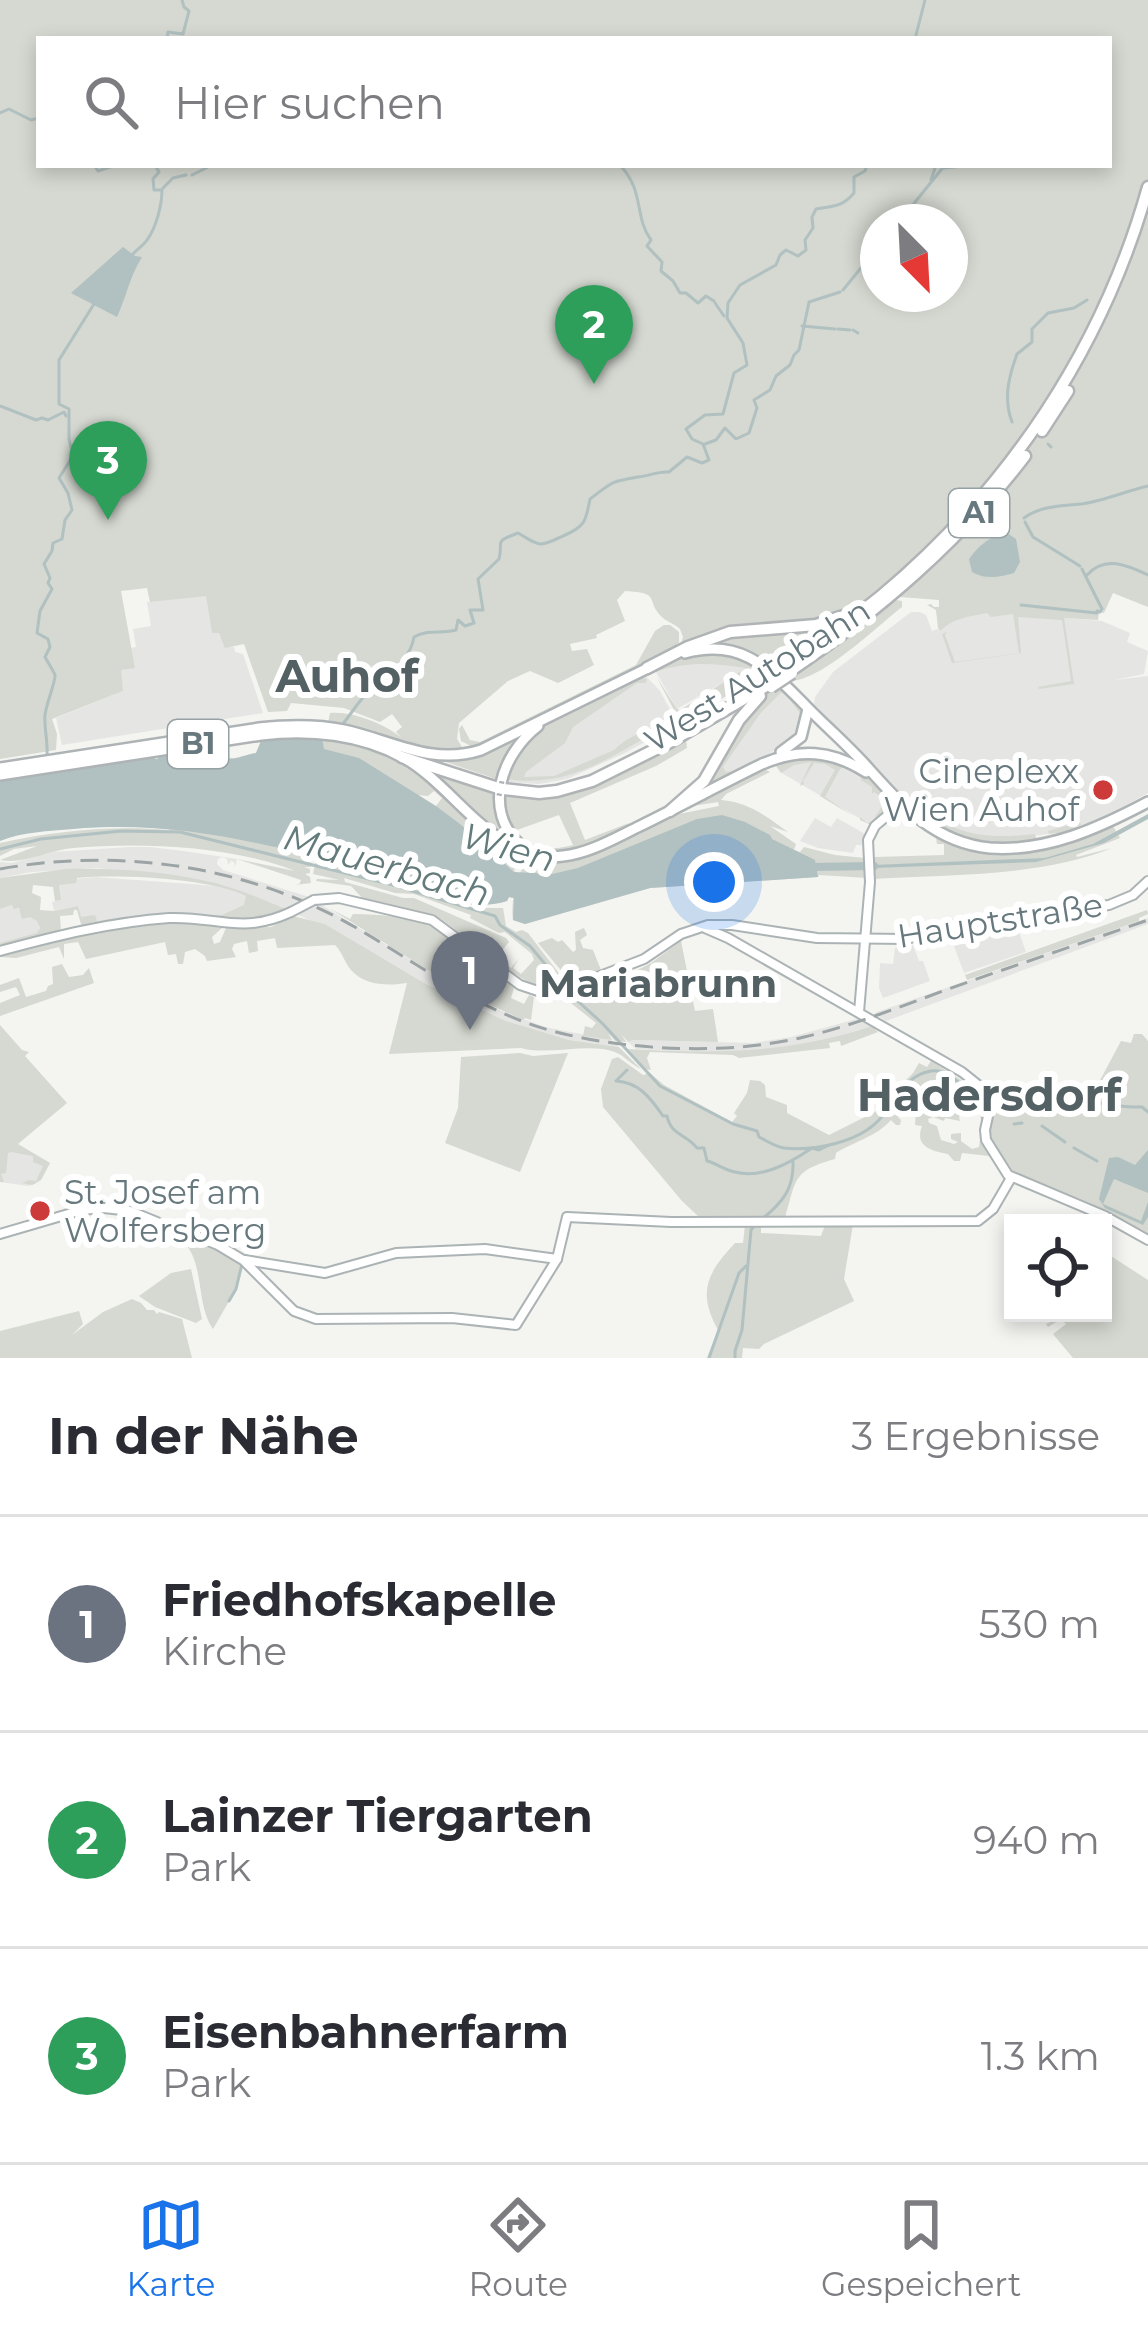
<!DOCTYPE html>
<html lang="de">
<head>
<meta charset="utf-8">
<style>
  body { margin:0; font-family:Montserrat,sans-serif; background:#f7f7f7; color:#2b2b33 }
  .controls { position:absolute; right:36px; bottom:36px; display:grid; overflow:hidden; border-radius:0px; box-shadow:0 6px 18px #0003 }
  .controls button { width:108px; height:108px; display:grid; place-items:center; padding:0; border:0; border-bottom:3px solid #e1e1e2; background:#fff; color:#2b2b33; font:60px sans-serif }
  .compass { position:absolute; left:860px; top:204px; width:108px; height:108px; border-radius:50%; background:#fff; box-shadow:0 6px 18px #0003; rotate:156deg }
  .you { position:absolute; left:714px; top:882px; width:42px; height:42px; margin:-30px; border:9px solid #fff; border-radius:50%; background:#1a73e8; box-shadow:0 0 0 18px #1a73e833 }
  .badge { display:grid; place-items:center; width:78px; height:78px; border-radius:50%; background:#1a73e8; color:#fff; font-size:39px; font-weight:700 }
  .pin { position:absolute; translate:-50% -99px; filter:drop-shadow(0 3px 6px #0008) }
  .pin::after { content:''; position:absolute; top:63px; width:42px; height:36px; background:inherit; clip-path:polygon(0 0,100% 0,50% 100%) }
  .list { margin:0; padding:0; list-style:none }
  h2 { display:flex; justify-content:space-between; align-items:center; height:156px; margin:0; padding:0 48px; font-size:51px }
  h2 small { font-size:39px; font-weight:400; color:#7c7c81 }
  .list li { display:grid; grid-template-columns:78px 1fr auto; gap:36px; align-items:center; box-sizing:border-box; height:216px; padding:0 48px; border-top:3px solid #e1e1e2 }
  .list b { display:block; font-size:45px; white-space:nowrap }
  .list p { margin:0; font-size:39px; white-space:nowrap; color:#7c7c81 }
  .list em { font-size:39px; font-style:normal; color:#7c7c81 }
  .icon { flex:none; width:66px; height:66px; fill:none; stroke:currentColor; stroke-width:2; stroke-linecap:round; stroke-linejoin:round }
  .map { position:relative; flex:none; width:1148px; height:1358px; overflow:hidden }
  .search { position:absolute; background:#fff; box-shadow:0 6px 18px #0003; left:36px; right:36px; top:36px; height:132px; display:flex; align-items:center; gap:30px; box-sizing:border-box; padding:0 42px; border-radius:0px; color:#7c7c81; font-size:45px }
  .sheet { height:804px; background:#fff }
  nav { display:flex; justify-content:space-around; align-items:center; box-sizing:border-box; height:168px; border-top:3px solid #e1e1e2; background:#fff; font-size:33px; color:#7c7c81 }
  nav a { display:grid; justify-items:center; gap:6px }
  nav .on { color:#1a73e8 }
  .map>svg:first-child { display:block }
  .built { fill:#e5e5e4 }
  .green { fill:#d5d9d1; fill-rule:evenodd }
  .water { fill:#b1c0c0 }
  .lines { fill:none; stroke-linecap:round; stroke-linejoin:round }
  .stream { stroke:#b1c0c0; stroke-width:3 }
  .river { stroke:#b1c0c0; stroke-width:8 }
  .secondary-casing { stroke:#acb3b5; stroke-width:12 }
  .primary-casing { stroke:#aeb3b5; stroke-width:14 }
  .highway-casing { stroke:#b0b4b6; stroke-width:15 }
  .secondary { stroke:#fff; stroke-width:8 }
  .primary { stroke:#fff; stroke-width:9 }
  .highway { stroke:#fff; stroke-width:10 }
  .rail { stroke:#9ca4a6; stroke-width:3; stroke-dasharray:18 9; stroke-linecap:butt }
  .secondary-bridge-casing { stroke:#acb3b5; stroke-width:12; stroke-linecap:butt }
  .highway-bridge-casing { stroke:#b0b4b6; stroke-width:15; stroke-linecap:butt }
  .secondary-bridge { stroke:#fff; stroke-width:8 }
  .highway-bridge { stroke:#fff; stroke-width:10 }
  .poi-dot { fill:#cc3a39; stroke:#fff; stroke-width:4.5 }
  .labels { text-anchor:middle; stroke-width:12; stroke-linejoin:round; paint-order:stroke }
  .shield { fill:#fff; stroke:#95a1a5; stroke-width:3 }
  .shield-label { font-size:30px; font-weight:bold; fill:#67797e }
  .street-label { font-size:33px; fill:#67797e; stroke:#fff }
  .poi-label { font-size:33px; fill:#67797e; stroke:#fff; text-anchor:end }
  .water-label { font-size:36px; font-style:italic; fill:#637b7b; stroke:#fff }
  .quarter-label { font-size:39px; font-weight:bold; fill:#546164; stroke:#fff }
  .district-label { font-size:45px; font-weight:bold; fill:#546164; stroke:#fff }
</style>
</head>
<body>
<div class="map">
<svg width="1148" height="1358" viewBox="0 0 1148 1358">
  <rect width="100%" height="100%" fill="#f4f4f1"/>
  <!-- built -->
  <g class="built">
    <path d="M206 595 212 632 219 633 226 647H234L235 652 243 654 263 713 62 745 56 718 123 691 120 670 135 667 131 648 136 647 133 629 151 626 147 602Z"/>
    <path d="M935 607 1102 621 1130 633 1127 642 1148 651 1144 674 1114 680 1148 676V793L1099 820 1049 834 997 840 967 835 926 815 902 796 814 704 815 697 833 672 911 612H920L926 615 932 631 940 628Z"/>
    <path d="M690 662H710L748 668 677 709 656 672Z"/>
    <path d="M644 674 660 691 678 724 623 754 567 779 539 784 504 782 538 728Z"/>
    <path d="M783 691 801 716V727L796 737 767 755 730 774 726 773 723 767 761 713Z"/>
    <path d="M833 761 859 774 888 800V808L871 825 780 772 781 767 788 763Z"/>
    <path d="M815 818 831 827 837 818 865 834 862 845H856L853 853 818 848 800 841Z"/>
    <path d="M129 847H150L183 851 237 859 235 867 234 862 231 861 228 865 227 859 222 857 218 859 217 864 223 870 309 897 463 992 499 1010 545 1027 612 1040 619 1047 569 1040 506 1021 426 984 325 924 311 921 286 909 268 917 250 921 168 914 119 922 118 919 96 921 80 917 78 906 54 911 52 902 60 900 59 885 76 879 95 877 218 886 155 874 96 868 32 872 0 878V862L12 863 53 852Z"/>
    <path d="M12 905 37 920 40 929 35 936 0 946V909Z"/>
    <path d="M1148 918V924L886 1021 874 1013Z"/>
    <path d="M1015 921 1026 952 964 973 949 933 967 927Z"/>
    <path d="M913 945 919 961H923L930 981 883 998 879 988 880 963 893 964 895 948Z"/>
    <path d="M860 1018 872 1026 808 1045 761 1051 707 1053 636 1049 628 1042 633 1040 753 1043 791 1037Z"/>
    <path d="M21 1147 50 1163 42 1178 35 1184 28 1186 0 1182V1156Z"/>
  </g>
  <!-- green -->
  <g class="green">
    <path d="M0 0H1148V607L1113 593 1104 613 1099 612 1098 620 1064 618 1074 684 1039 689 1038 687 1071 681 1062 620 1018 617 1021 653 952 663 942 634 947 632 945 635 955 662 1019 653 1013 614 991 617 987 613C971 616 950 619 941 631L938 628 936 610 927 605 931 604 934 607H939V600L874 595 853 609 829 619 758 626 680 648 683 637 680 629C675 624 668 622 663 618 644 600 663 593 625 591L617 600 625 621 596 635 597 638 570 644 572 651 587 649 594 665 558 683 530 671 508 681 459 723 457 739 462 747 470 750 425 751 366 731 328 723 330 713C352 711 385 724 402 738L396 732 402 727 392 714 380 722 344 708 291 703 287 711 268 712 244 644 225 648 219 633H212L206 596 150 602 147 588 121 591 135 668 121 670 123 691 52 719 57 734 56 750 0 759ZM39 39H1109V165H39ZM878 222H950V294H878Z"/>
    <path d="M896 600 902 601V607C877 626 814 689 784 680L852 636Z"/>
    <path d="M837 622 838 624 772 669 708 646 713 640Z"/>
    <path d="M664 625H670L679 632V642L673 650 483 745 473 747 461 741 459 729 462 725 470 740 480 742 636 665 655 631Z"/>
    <path d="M727 651 768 671 681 723 656 676 677 709 680 710 746 668C713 663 688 661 656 672V670L688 655Z"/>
    <path d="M639 677 647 679 646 683H637L573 727 565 743 526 772 524 777 554 776 614 750C628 736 651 728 670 721L672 723C614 753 575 789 505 779 517 723 594 700 639 677Z"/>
    <path d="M781 683C794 699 805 705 801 727L800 714 783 691 761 713 723 767 726 772 735 771 699 792 753 705Z"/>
    <path d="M532 728 499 780 434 758H457Z"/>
    <path d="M330 738 371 749 411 765 506 847 539 860 573 858 674 815 719 806 718 802 680 808 724 786 766 770 770 772 726 794 721 800C748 802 766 816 788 832L770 826 796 844 794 850 800 852 804 847 835 855 865 858 867 878 819 875 818 877 650 888 525 924 513 920C511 909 514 884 520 873 523 866 529 867 534 866L521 862 499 845 498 847 516 866 514 871 518 873 513 898 509 897 507 901 471 905 413 884 436 806 442 798 434 791 428 796 418 795 431 804 405 882 267 845 311 858V867H304L310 869V873L305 874 310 877 311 883 295 885H299L301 880 237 859 295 871C233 846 141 842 73 848 50 850 22 865 0 860L37 846 14 849 0 856V843C55 831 112 825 169 830L158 759 161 754 211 749C230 765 235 757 256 753L261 741Z"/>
    <path d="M686 738 687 748 656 766 570 803 585 840 629 823C604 841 535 875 518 834 534 849 552 851 573 845L559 815 514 831 507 819 503 791 548 795Z"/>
    <path d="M816 754 863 773 889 798 890 804 871 825 860 820V817L867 823 872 822 884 803 882 797 874 792 872 794V787L861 780V777L845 767 840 769 825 797 853 816 820 796 835 770 825 764 814 763 803 781 804 784 800 786 811 762 794 765 781 773 776 766 777 762Z"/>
    <path d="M421 765 497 791 510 842Z"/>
    <path d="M935 799 938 819C968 838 1000 838 1035 834L1036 838 1058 833 1049 834 1048 831 1080 822 1081 825 1070 829 1100 821C1036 849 975 854 917 813L921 812 919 809 923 804Z"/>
    <path d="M1113 826 1120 838 1076 855 1077 857 1112 848C1040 877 951 874 873 879V858L875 857 944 855V844H937L936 837 980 853 1024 851 1062 844Z"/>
    <path d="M316 860 407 885 472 908H503L506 926 516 932 522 930 528 933 567 984C539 993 524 980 501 964L503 962 511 968 519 958 513 968 521 974 534 960 532 954 505 932 499 933 470 918 471 915 414 894 395 893 344 878 345 882 403 898H414L506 938 509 942 495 959 441 919 364 900 351 886 316 881 317 879 340 880 313 874Z"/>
    <path d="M66 869C122 868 182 872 235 889 253 895 270 903 286 909 257 922 232 920 200 917L222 915 244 905 246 896C210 878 118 874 77 878L76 883 59 885 61 900 55 901 53 887 33 885 32 893 41 897 40 910 54 911 78 906 81 917 95 915 97 921 125 917 124 921 82 928 77 910H74L73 915 60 916 61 932 0 946V943L37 933 40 928 37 921 30 917 22 919 19 908 14 909 12 905 0 909V878Z"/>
    <path d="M329 908 350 919 353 914C380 914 413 917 438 929L514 988 511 998 524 1004 529 995 534 997 531 1020 525 1018 523 1020 463 992Z"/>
    <path d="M1147 910 1148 914 1139 918V921L967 980 965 975Z"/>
    <path d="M293 916 325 924 426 984 506 1021 569 1040 619 1047 641 1069C632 1065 623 1055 615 1052 589 1042 547 1056 521 1048L389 1054 407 983C389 986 365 986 351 970 344 962 343 953 335 945L277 948 275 938 257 941 258 951 249 953 247 941 234 944 232 949 236 957 207 961 205 956 195 949 185 952 183 964H178L176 954 168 955 165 942 86 959 78 942 64 944V959L59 947 16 958 0 957C31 940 142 920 184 922 196 923 209 926 222 928L212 937 214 944 220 942 226 928 271 927Z"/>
    <path d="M584 928 587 935 580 940 583 948 593 950 601 970 570 981 538 943 552 938 558 942 562 940 573 952 576 950 575 932Z"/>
    <path d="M681 941 695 1011 713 1009 718 1042 633 1040 628 1042 622 1035 626 1042 615 1041 608 1033 612 1040 583 1036 585 1026 592 1028 596 1023 562 996 634 972 651 963Z"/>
    <path d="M62 964 69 977 83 975 89 968 94 983 0 1016V1003L20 995 16 987 0 992V985L19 978 26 997 46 991 48 986 53 984 52 967Z"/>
    <path d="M0 1025 22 1050 29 1052 25 1056 67 1103 18 1144 50 1163 41 1180 32 1185 22 1183 29 1180 36 1181 43 1166 33 1162V1156L11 1152 8 1153 6 1173 1 1174 4 1182H0Z"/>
    <path d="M872 1026 878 1032 841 1046 840 1041 829 1043 830 1048 739 1058 733 1055 650 1052 647 1058 651 1070 644 1069 628 1049C715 1054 788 1054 872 1026Z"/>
    <path d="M1134 1034H1142L1148 1041V1238L1121 1219 1013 1176 987 1134 994 1103 1090 1099 1121 1041 1131 1043Z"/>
    <path d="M520 1053 533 1056 568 1053 520 1172 445 1143 458 1108 461 1057Z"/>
    <path d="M618 1057 643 1075 650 1073 664 1085 732 1122 737 1116 734 1113 747 1093 750 1080 760 1081 765 1085 766 1097 787 1105V1113L829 1135 875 1112 913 1073 919 1063 927 1067 931 1061 980 1092 986 1110 981 1120 979 1111 976 1112 971 1107 967 1106 959 1117 960 1121 945 1118 944 1121 933 1117 928 1119 929 1123 937 1126 941 1140 954 1144 958 1142 951 1139V1134L961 1133V1141L972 1149 979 1147 980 1140 989 1156 962 1153 960 1161H954L948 1154C932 1151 914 1147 922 1126L915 1125 916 1110 913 1102 905 1103 898 1117 901 1120 900 1125H896L891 1120C876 1137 855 1141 836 1153L835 1159C793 1171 797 1177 785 1218L698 1216 682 1201 603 1107 601 1089 612 1059Z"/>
    <path d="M853 1224 844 1279 854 1301 764 1344 759 1349 743 1348 742 1358H707L718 1330C697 1292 707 1273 735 1243H743L745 1225H761V1233L821 1236 825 1225Z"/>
    <path d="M182 1233 207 1242 243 1265 236 1289 213 1329C200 1310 202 1284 195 1262 192 1252 186 1244 181 1235Z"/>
    <path d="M1103 1251 1148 1280V1358H1073L1053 1334 1066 1324 1061 1319 1048 1327 1046 1324 1061 1317 1059 1313H1103Z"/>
    <path d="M191 1269 202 1319 196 1323 155 1307 139 1296 171 1273Z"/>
    <path d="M132 1299 141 1303 147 1310H154L157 1314 159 1312 182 1319 192 1358H0V1331L79 1311 83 1324 72 1335 103 1312Z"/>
  </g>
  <!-- water -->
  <g class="water">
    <path d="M123 247 135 256 142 257C129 278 127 295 117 317L71 293Z"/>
    <path d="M1007 533 1016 539 1020 562 1014 573C1001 577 985 580 972 572L969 559C979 545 991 535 1007 533Z"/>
    <path d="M302 737 322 738 324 749 359 758 436 806 460 824 514 872 552 874 578 868 697 819 722 815 745 822 770 835 772 839 815 860 818 877 650 888 525 924 513 920 514 898 509 897 507 901C471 913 442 893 410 883 386 875 362 870 338 863 248 839 167 821 73 829 49 831 22 832 0 841V782L4 779 147 756 157 759 162 754 211 749C230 765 235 757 256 753L261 741Z"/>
    <path d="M1148 814V819L1104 843 1036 862 873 868V865L1045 858 1093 844Z"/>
    <path d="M1148 1150V1193L1114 1179 1103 1204 1141 1221 1148 1202V1217L1143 1225 1105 1208 1099 1199 1109 1158 1118 1157 1135 1165Z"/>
  </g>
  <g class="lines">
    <!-- stream -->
    <g class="stream">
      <path d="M167 39 168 32 183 34 189 11 184 7 182 0"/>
      <path d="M915 39 925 0"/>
      <path d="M0 113 9 109 31 120 39 118"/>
      <path d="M94 165 98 171 116 165"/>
      <path d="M620 165C645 192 634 217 651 240L647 246 662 262 661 271 673 281 680 293H686L698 303 706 296 714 301"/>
      <path d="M944 168 972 165"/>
      <path d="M192 175 212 165"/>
      <path d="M931 180 936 165"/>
      <path d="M163 188 173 178 186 175"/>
      <path d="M899 222 945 165"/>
      <path d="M133 254C137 249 143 246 147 240 156 228 162 205 162 190H154L153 179 159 172 155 165"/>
      <path d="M843 290 878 247"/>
      <path d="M715 303 724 316"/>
      <path d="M802 326 835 329"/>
      <path d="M838 329 850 330"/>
      <path d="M853 330 858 333"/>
      <path d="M0 406 36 420 42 418 48 420 64 412 66 416"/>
      <path d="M1012 422C1003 398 1009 376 1017 354L1032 342V329L1048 313 1074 308 1087 300"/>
      <path d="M705 444 716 440 725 428 736 439 749 433 757 408 754 400 770 390 776 376 790 365 794 355 799 350 809 302 840 292"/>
      <path d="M1048 444 1051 447"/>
      <path d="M1024 518C1040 506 1061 506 1081 504 1104 501 1126 491 1148 486"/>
      <path d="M1025 522 1033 537 1080 566"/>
      <path d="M1082 569 1102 609 1100 612 1097 611"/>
      <path d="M1087 575C1105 555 1127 565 1148 575"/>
      <path d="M1021 605 1097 613 1098 611"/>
      <path d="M342 725C352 713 361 697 373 687 390 671 410 661 414 637 427 629 442 634 456 630L458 620 465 626 474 623 470 610H483L478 579 499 559C504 540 492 543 518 533 541 547 539 547 563 536 585 527 586 521 590 499 614 481 610 482 638 477 650 476 657 471 669 472L687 457 702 463 709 460 703 444 692 439 686 429 705 415 723 414 734 373 747 365 743 343 727 318 728 303 740 285 776 265 780 255 786 250 798 256 806 250 805 240 813 228 812 217 816 209C834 206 842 207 854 193V177L865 171 867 165"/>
      <path d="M47 756C48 742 44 728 45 715 46 704 56 681 55 675 55 674 46 659 45 657L50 647 48 639 37 633 40 611 52 589 48 583 50 578 44 564 52 551 53 543 62 539 65 520 72 510 68 493 59 478 73 456 69 439V409L59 404V360L94 304"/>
      <path d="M0 849 41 839 121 831 180 832 393 885 495 916 500 925 530 946 570 994 602 1023 660 1086 733 1124 757 1131 759 1137C767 1141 776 1147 784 1148 814 1151 857 1143 879 1120 895 1103 904 1075 931 1071 956 1068 970 1102 994 1106 1023 1112 1057 1101 1087 1102 1106 1103 1122 1108 1142 1107L1148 1112"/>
      <path d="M627 1070 616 1081C638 1082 650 1097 663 1116H667C671 1136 687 1134 697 1148H704L707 1161C718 1164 724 1170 735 1172 762 1179 790 1163 812 1148L819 1150 829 1145"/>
      <path d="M1014 1124 1022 1123"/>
      <path d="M1042 1126 1065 1142"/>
      <path d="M1074 1148 1097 1161"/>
      <path d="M762 1219C782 1203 794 1189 793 1162"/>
      <path d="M229 1301 236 1289 242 1264"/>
      <path d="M709 1358 739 1273 746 1266"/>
      <path d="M735 1358V1351L742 1330 751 1230 755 1225"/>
    </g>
    <!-- river -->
    <path class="river" d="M811 867 874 866"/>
    <!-- secondary casing -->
    <g class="secondary-casing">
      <g id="secondary">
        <path d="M314 900 339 898 432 920 520 985 544 993 561 991 644 959 681 934 708 925H732L817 938 907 939 970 920 1109 905 1133 895 1148 881"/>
        <path d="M705 928 728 938 962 1072 982 1088 988 1097 990 1107 985 1130 986 1140 1008 1175 1105 1216 1148 1240"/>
        <path d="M0 951C55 936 112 922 169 918 217 916 242 935 291 912"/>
        <path d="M859 1012 870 882 868 840 875 826 901 804"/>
        <path d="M0 1234 82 1210 104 1208 130 1211 157 1222 166 1230 184 1231 218 1245 243 1260 294 1311 316 1319 452 1318 516 1325 557 1259 567 1217 671 1222 978 1221 993 1209 1011 1178"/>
        <path d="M245 1260 325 1273 396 1253 485 1249 557 1259"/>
      </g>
    </g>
    <!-- primary casing -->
    <g class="primary-casing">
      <g id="primary">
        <path d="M685 653C741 638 767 667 804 704 825 726 849 746 869 769 903 807 936 843 990 848 1047 852 1099 828 1148 802"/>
        <path d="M781 752 801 737 808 709"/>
        <path d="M0 768 259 728C288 725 315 724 344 730 391 740 431 766 481 750L652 666"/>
        <path d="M0 775 261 735C309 729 361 734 404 758 456 787 495 865 563 856 590 853 615 838 640 826 681 806 721 784 762 764 800 748 831 750 866 772"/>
        <path d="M521 846C482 810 501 755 538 726"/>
      </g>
    </g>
    <!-- highway casing -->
    <g class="highway-casing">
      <g id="highway">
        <path d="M1042 431 1068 391"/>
        <path d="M784 666C817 644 850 621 881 596 1009 489 1103 348 1148 187"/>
        <path d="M647 668 688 647 730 632 816 625 853 613"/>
        <path d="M790 671C880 610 959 542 1025 456"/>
        <path d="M402 757 498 788"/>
        <path d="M503 789 539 793 557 791 592 781 670 742 768 685"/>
        <path d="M670 811 704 781 739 720 760 696"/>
      </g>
    </g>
    <!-- secondary -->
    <use href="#secondary" class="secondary"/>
    <!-- primary -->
    <use href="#primary" class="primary"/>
    <!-- highway -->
    <use href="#highway" class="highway"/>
    <!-- rail -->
    <path class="rail" d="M0 869C123 847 251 866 360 930 425 968 485 1015 560 1033 634 1051 730 1055 804 1037 860 1024 914 1001 968 982 1028 961 1088 941 1148 920"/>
    <!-- secondary-bridge casing -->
    <g class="secondary-bridge-casing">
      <path id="secondary-bridge" d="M291 912 314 900"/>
    </g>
    <!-- highway-bridge casing -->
    <g class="highway-bridge-casing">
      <g id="highway-bridge">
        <path d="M763 680 784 666"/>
        <path d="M771 687 792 673"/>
        <path d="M498 788 503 789"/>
      </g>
    </g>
    <!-- secondary-bridge -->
    <use href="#secondary-bridge" class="secondary-bridge"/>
    <!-- highway-bridge -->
    <use href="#highway-bridge" class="highway-bridge"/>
  </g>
  <!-- markers -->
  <g class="poi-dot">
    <circle cx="1103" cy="790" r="12"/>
    <circle cx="40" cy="1211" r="12"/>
  </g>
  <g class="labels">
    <!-- shield labels -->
    <g class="shield">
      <rect x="949" y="489" width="60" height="48" rx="9"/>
      <rect x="168" y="720" width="60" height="48" rx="9"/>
    </g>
    <g class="shield-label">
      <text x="979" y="523">A1</text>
      <text x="198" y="754">B1</text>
    </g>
    <!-- street labels -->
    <g class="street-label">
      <text transform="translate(757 675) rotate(-32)" y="12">West Autobahn</text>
      <text transform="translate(1000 920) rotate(-9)" y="12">Hauptstraße</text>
    </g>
    <!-- poi labels -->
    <g class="poi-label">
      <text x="1079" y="783">Cineplexx<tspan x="1079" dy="38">Wien Auhof</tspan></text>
      <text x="64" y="1204" text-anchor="start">St. Josef am<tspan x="64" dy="38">Wolfersberg</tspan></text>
    </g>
    <!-- water labels -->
    <g class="water-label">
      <text transform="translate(509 847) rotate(16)" y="13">Wien</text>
      <text transform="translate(387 865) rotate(16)" y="13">Mauerbach</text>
    </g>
    <!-- quarter labels -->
    <g class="quarter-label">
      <text x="658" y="997">Mariabrunn</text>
    </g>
    <!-- district labels -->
    <g class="district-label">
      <text x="347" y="692">Auhof</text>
      <text x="989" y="1111">Hadersdorf</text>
    </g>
  </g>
</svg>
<div class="controls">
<button><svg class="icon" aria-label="locate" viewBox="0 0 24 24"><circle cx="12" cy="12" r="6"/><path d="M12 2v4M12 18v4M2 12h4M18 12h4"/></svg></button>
</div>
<svg class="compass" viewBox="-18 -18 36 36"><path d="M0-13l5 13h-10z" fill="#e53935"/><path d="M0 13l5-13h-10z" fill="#7c7c81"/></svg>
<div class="you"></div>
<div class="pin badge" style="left:470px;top:1030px;background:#6b7280">1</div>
<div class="pin badge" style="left:594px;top:384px;background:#2e9e5b">2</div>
<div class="pin badge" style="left:108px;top:520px;background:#2e9e5b">3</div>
<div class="search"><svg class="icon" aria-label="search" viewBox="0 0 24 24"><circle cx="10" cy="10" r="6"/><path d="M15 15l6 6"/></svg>Hier suchen</div>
</div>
<section class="sheet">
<h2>In der Nähe<small>3 Ergebnisse</small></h2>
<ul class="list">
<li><span class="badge" style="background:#6b7280">1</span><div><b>Friedhofskapelle</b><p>Kirche</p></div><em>530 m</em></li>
<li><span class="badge" style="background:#2e9e5b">2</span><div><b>Lainzer Tiergarten</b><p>Park</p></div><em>940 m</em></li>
<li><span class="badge" style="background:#2e9e5b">3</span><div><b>Eisenbahnerfarm</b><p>Park</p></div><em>1.3 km</em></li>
</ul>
</section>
<nav>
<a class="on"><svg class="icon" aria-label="map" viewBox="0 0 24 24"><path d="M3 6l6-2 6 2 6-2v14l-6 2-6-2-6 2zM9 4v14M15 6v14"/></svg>Karte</a>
<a><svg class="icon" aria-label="directions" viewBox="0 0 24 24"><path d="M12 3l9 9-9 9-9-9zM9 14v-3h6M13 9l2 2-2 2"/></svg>Route</a>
<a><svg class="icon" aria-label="saved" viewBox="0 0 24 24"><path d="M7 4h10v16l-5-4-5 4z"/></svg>Gespeichert</a>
</nav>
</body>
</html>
